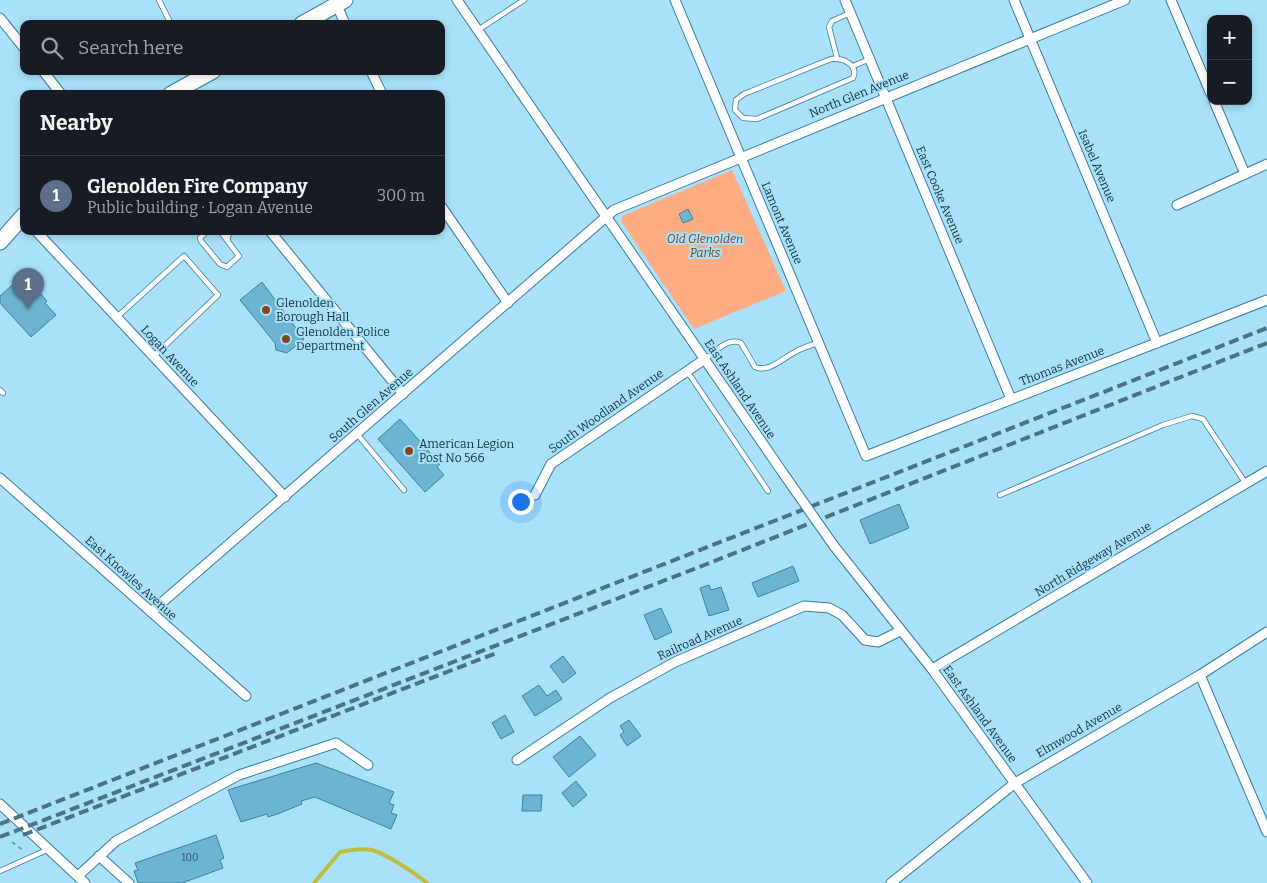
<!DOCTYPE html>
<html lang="en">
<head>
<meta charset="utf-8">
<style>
  body { margin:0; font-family:Bitter,serif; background:#242831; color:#f1f3f6 }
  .controls { position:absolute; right:15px; top:15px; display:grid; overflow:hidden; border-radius:10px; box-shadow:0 2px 8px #0003 }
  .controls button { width:45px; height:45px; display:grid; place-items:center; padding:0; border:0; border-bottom:1px solid #363941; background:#171b24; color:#f1f3f6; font:25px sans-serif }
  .you { position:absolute; left:520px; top:501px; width:18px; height:18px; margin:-12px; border:4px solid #fff; border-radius:50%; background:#1a73e8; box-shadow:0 0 0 8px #1a73e833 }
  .badge { display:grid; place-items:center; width:32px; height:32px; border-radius:50%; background:#c2a493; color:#fff; font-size:16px; font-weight:700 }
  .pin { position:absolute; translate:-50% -41px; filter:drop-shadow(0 1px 2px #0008) }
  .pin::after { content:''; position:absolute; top:26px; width:18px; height:15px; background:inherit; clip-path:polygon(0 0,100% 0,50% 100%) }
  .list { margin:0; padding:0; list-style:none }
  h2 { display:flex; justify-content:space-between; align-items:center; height:65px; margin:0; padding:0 20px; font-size:21px }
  h2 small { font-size:16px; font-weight:400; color:#9ea1a6 }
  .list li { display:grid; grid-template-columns:32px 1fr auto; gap:15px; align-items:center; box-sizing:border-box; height:80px; padding:0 20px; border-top:1px solid #363941 }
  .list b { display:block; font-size:19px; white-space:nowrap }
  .list p { margin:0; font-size:16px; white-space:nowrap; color:#9ea1a6 }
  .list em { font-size:16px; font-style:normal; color:#9ea1a6 }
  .icon { flex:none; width:28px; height:28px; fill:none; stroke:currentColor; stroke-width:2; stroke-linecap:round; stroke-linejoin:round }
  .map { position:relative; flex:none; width:1267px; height:883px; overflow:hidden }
  .search { position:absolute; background:#171b24; box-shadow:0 2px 8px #0003; left:20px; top:20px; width:425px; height:55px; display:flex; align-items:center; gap:12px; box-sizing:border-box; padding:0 18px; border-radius:10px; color:#9ea1a6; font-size:19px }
  .panel { position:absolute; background:#171b24; box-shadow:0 2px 8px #0003; left:20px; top:90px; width:425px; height:145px; border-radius:10px }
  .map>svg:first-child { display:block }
  .green { fill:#fdac81 }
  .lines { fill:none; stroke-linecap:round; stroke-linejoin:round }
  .stream { stroke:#bebc3c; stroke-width:4 }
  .building { fill:#6db3d2; stroke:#3b82a0 }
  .service-casing { stroke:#367d9b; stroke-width:6 }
  .minor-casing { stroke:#367d9b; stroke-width:11 }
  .primary-casing { stroke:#367d9b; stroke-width:17 }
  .path { stroke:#709eb3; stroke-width:2; stroke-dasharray:4 4; stroke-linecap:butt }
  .service { stroke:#fff; stroke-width:4.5 }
  .minor { stroke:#fff; stroke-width:9 }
  .primary { stroke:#fff; stroke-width:15 }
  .rail { stroke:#4b7385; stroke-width:4; stroke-dasharray:10 5; stroke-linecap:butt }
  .minor-bridge-casing { stroke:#367d9b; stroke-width:11; stroke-linecap:butt }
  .minor-bridge { stroke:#fff; stroke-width:9 }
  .poi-dot { fill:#884319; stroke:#a9e1fb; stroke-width:2 }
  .labels { text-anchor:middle; stroke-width:4; stroke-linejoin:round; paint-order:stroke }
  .number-label { font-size:10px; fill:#295162 }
  .street-label { font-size:12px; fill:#12303c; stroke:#a9e1fb }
  .park-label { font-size:12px; font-style:italic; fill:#7f3d12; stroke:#a9e1fb }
  .poi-label { font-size:12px; fill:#12303c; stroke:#a9e1fb; text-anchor:start }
</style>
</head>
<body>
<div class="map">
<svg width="1267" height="883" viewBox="0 0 1267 883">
  <rect width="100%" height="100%" fill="#a9e1fb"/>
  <!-- green -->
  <path class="green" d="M732 170 786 291 694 329 622 223V216Z"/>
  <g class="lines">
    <!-- stream -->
    <path class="stream" d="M314 883 340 852C350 850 362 848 372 850 385 853 416 874 427 883"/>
  </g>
  <!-- building -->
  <g class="building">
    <path d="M688 209 693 219 683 223 679 214Z"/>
    <path d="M21 277 26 282 28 280 47 301 45 303 56 315 31 337 0 303V296Z"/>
    <path d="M262 282 304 339 287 353 276 350 275 343 240 300Z"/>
    <path d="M400 419 440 464 437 467 444 475 425 492 378 439Z"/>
    <path d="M899 504 909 528 870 544 860 520Z"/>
    <path d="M793 566 799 581 758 597 752 583Z"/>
    <path d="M709 585 711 590 721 587 729 610 709 616 700 588Z"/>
    <path d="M661 608 672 632 655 640 644 615Z"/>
    <path d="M563 656 576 673 563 683 550 666Z"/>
    <path d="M539 685 547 696 556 690 562 699 535 716 522 696Z"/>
    <path d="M505 715 514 732 501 739 492 723Z"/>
    <path d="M629 720 641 736 627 746 620 735 624 732 620 726Z"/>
    <path d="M580 736 596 755 569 777 553 757Z"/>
    <path d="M316 763 394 792 389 803 394 805 391 813 397 815 391 829 315 797 301 801 302 804 280 813 268 817 267 814 241 822 228 790Z"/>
    <path d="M576 781 587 795 573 807 562 793Z"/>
    <path d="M523 795H542L541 811H522Z"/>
    <path d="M216 835 224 858 220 860 223 868 182 883H138L134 871 138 870 135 863Z"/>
  </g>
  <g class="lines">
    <!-- service casing -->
    <g class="service-casing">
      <g id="service">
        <path d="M159 0 171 24"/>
        <path d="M478 30 524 0"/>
        <path d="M837 58 829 27 832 21 850 13"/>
        <path d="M831 59C842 58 859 64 853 78L757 119 743 118 735 110 736 100 744 94Z"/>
        <path d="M853 66 870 59"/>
        <path d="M207 231 200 238 201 241 220 264 227 267 239 256 220 231"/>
        <path d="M228 240 227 237 232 231"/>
        <path d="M117 317 184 256 218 295 154 356"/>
        <path d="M705 359C716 351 728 337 741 343L755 367C769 373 783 358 795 352 802 348 811 345 818 343"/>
        <path d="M687 371 768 491"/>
        <path d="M0 390 3 393"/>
        <path d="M357 434 404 490"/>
        <path d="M1000 495 1163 425 1192 416 1203 419 1246 484"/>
        <path d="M0 871 49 849"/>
      </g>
    </g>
    <!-- minor casing -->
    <g class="minor-casing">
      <g id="minor">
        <path d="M457 0 783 473"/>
        <path d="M675 0 866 456 1267 300"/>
        <path d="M845 0 1011 399"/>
        <path d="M1014 0 1157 343"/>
        <path d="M1171 0 1211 94"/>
        <path d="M337 5 345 24"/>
        <path d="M0 18 24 48"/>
        <path d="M43 71 61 94"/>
        <path d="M371 71 382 94"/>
        <path d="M1214 101 1245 174"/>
        <path d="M1177 205 1267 164"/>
        <path d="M441 206 508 303"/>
        <path d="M36 231 285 497"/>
        <path d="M270 231 403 394"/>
        <path d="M0 478 246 696"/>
        <path d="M535 495 551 464 705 359"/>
        <path d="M834 546 932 669 1087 883"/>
        <path d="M151 612 614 210 1125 0"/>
        <path d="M932 669 1267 471"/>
        <path d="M1200 675 1267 832"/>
        <path d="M517 760 610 698 675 662 804 606 829 608 842 615 865 640 878 642 900 631"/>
        <path d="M0 804 85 883"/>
        <path d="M99 856 129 883"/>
        <path d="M78 876 116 841 239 775 336 743 368 765"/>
        <path d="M891 883 1015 783 1200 675 1267 632"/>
      </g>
    </g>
    <!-- primary casing -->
    <g class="primary-casing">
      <g id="primary">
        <path d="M302 24 345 0"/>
        <path d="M171 94 213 71"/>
        <path d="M0 242 24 215"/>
      </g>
    </g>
    <!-- path -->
    <path class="path" d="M12 842 24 851"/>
    <!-- service -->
    <use href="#service" class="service"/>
    <!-- minor -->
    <use href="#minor" class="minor"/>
    <!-- primary -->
    <use href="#primary" class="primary"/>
    <!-- rail -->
    <g class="rail">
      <path d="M0 824 1267 328"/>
      <path d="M23 835 499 652"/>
      <path d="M0 837 707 564 1267 343"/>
    </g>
    <!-- minor-bridge casing -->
    <g class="minor-bridge-casing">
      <path id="minor-bridge" d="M783 473 834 546"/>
    </g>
    <!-- minor-bridge -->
    <use href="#minor-bridge" class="minor-bridge"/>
  </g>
  <!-- markers -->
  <g class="poi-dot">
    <circle cx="266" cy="310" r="5"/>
    <circle cx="286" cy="339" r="5"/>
    <circle cx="409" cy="451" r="5"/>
  </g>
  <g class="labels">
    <!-- number labels -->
    <g class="number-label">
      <text x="190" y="861">100</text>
    </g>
    <!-- street labels -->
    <g class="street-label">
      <text transform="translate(859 94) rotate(-22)" y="4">North Glen Avenue</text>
      <text transform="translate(1097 166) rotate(67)" y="4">Isabel Avenue</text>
      <text transform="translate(940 195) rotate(67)" y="4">East Cooke Avenue</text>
      <text transform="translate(782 223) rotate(67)" y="4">Lamont Avenue</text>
      <text transform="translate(170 356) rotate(47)" y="4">Logan Avenue</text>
      <text transform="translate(1062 366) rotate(-21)" y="4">Thomas Avenue</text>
      <text transform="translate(740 389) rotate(56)" y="4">East Ashland Avenue</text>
      <text transform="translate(371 405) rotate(-41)" y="4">South Glen Avenue</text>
      <text transform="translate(606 411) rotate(-35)" y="4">South Woodland Avenue</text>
      <text transform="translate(1093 559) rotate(-31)" y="4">North Ridgeway Avenue</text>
      <text transform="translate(131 578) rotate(42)" y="4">East Knowles Avenue</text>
      <text transform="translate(700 638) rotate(-24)" y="4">Railroad Avenue</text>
      <text transform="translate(980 714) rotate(54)" y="4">East Ashland Avenue</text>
      <text transform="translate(1079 730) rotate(-30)" y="4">Elmwood Avenue</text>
    </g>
    <!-- park labels -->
    <g class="park-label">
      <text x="705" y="243">Old Glenolden<tspan x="705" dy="14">Parks</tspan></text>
    </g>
    <!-- poi labels -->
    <g class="poi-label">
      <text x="276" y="307">Glenolden<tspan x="276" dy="14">Borough Hall</tspan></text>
      <text x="296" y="336">Glenolden Police<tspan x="296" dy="14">Department</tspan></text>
      <text x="419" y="448">American Legion<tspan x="419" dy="14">Post No 566</tspan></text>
    </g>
  </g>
</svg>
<div class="controls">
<button>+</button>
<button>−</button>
</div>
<div class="you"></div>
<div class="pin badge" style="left:28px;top:309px;background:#5c6f8a">1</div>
<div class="search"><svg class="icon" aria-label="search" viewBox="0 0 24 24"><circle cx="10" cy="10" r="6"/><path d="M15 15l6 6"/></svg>Search here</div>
<section class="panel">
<h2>Nearby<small></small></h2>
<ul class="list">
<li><span class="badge" style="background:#5c6f8a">1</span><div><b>Glenolden Fire Company</b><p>Public building · Logan Avenue</p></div><em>300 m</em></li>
</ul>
</section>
</div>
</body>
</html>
